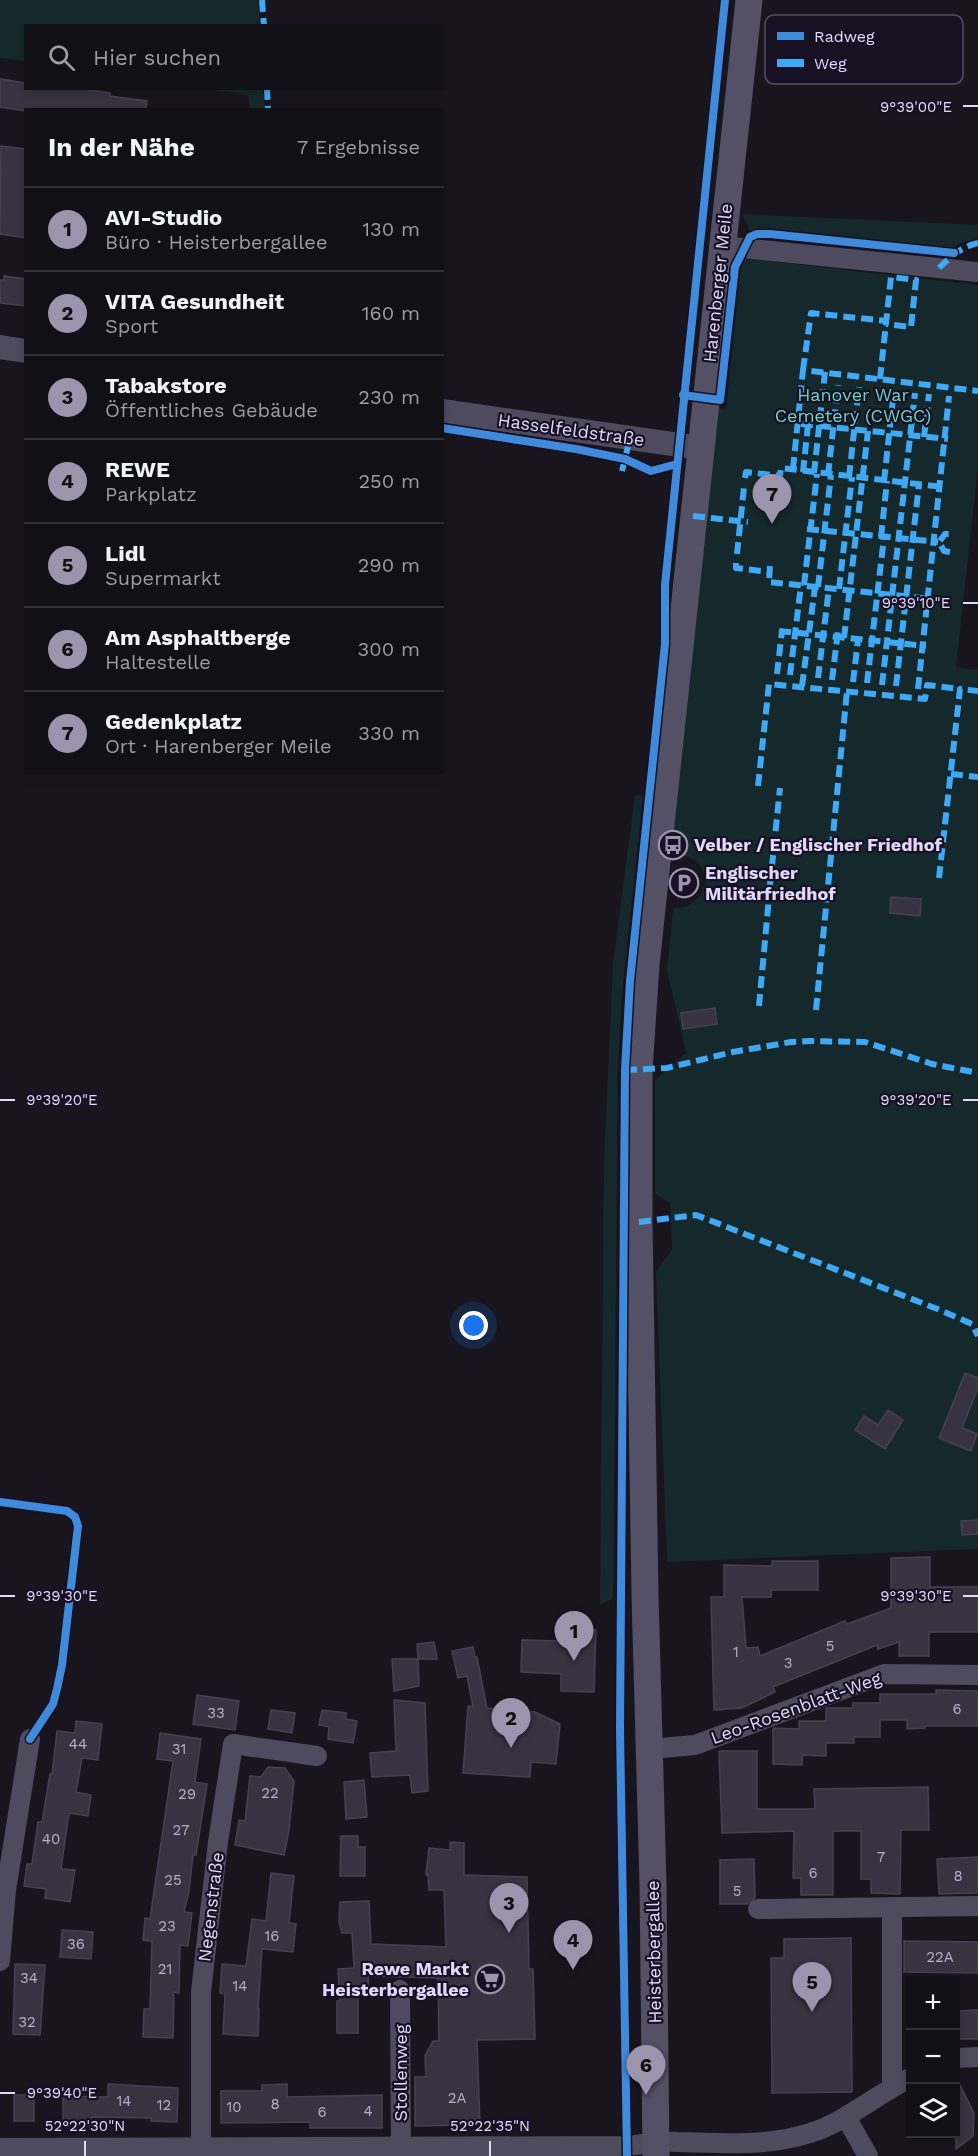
<!DOCTYPE html>
<html lang="de">
<head>
<meta charset="utf-8">
<style>
  body { margin:0; font-family:"Work Sans",sans-serif; background:#1f1e24; color:#f1f3f6 }
  .controls { position:absolute; right:18px; bottom:18px; display:grid; overflow:hidden; border-radius:0px; box-shadow:0 3px 9px #0003 }
  .controls button { width:54px; height:54px; display:grid; place-items:center; padding:0; border:0; border-bottom:2px solid #313036; background:#121017; color:#f1f3f6; font:30px sans-serif }
  .you { position:absolute; left:474px; top:1326px; width:21px; height:21px; margin:-15px; border:4px solid #fff; border-radius:50%; background:#1a73e8; box-shadow:0 0 0 9px #1a73e833 }
  .badge { display:grid; place-items:center; width:39px; height:39px; border-radius:50%; background:#9a94ad; color:#111; font-size:20px; font-weight:700 }
  .pin { position:absolute; translate:-50% -50px; filter:drop-shadow(0 2px 3px #0008) }
  .pin::after { content:''; position:absolute; top:32px; width:21px; height:18px; background:inherit; clip-path:polygon(0 0,100% 0,50% 100%) }
  .list { margin:0; padding:0; list-style:none }
  h2 { display:flex; justify-content:space-between; align-items:center; height:78px; margin:0; padding:0 24px; font-size:26px }
  h2 small { font-size:20px; font-weight:400; color:#9c9da1 }
  .list li { display:grid; grid-template-columns:39px 1fr auto; gap:18px; align-items:center; box-sizing:border-box; height:84px; padding:0 24px; border-top:2px solid #313036 }
  .list b { display:block; font-size:22px; white-space:nowrap }
  .list p { margin:0; font-size:20px; white-space:nowrap; color:#9c9da1 }
  .list em { font-size:20px; font-style:normal; color:#9c9da1 }
  .icon { flex:none; width:33px; height:33px; fill:none; stroke:currentColor; stroke-width:2; stroke-linecap:round; stroke-linejoin:round }
  .map { position:relative; flex:none; width:978px; height:2156px; overflow:hidden }
  .search { position:absolute; background:#121017; box-shadow:0 3px 9px #0003; left:24px; top:24px; width:420px; height:66px; display:flex; align-items:center; gap:15px; box-sizing:border-box; padding:0 21px; border-radius:0px; color:#9c9da1; font-size:22px }
  .panel { position:absolute; background:#121017; box-shadow:0 3px 9px #0003; left:24px; top:108px; width:420px; height:666px; border-radius:0px }
  .map>svg:first-child { display:block }
  .green { fill:#15282b }
  .building { fill:#383341; stroke:#464152; stroke-width:1.5 }
  .lines { fill:none; stroke-linecap:round; stroke-linejoin:round }
  .minor { stroke:#4e4b5f; stroke-width:20 }
  .tertiary { stroke:#4e4b5f; stroke-width:24 }
  .secondary { stroke:#545065; stroke-width:27 }
  .quiet { stroke:#3fa9f5; stroke-width:6; stroke-dasharray:12 6; stroke-linecap:butt }
  .cycleway-casing { stroke:#171123; stroke-width:11 }
  .cycleway { stroke:#408adc; stroke-width:8 }
  .ticks { fill:none; stroke:#e0d8fa; stroke-width:2 }
  .labels { text-anchor:middle; stroke-width:4.5; stroke-linejoin:round; paint-order:stroke }
  .number-label { font-size:15px; fill:#b6afcc }
  .street-label { font-size:18px; fill:#e0d8fa; stroke:#171123 }
  .park-label { font-size:18px; fill:#6dd2c5; stroke:#171123 }
  .poi-label { font-size:18px; font-weight:bold; fill:#e0d8fa; stroke:#171123; text-anchor:start }
  .key { fill:#171123; stroke:#534d64; stroke-width:1.5 }
  .key-label { font-size:16px; fill:#e0d8fa }
  .ticks-label { font-size:15px; text-anchor:middle; fill:#e0d8fa; stroke:#171123; stroke-width:4.5; stroke-linejoin:round; paint-order:stroke }
</style>
</head>
<body>
<div class="map">
<svg width="978" height="2156" viewBox="0 0 978 2156">
  <rect width="100%" height="100%" fill="#18151f"/>
  <!-- green -->
  <g class="green">
    <path d="M0 0H258L260 25 26 26 25 61 0 58Z"/>
    <path d="M207 89H263L265 109H250L248 95Z"/>
    <path d="M742 214 978 225V238L964 242 949 249 763 230 751 233Z"/>
    <path d="M742 258 978 285V468L956 667 978 670V1549L667 1562 656 1271 672 1250 670 1203 655 1194V1080L686 1053 667 970 673 908C703 910 718 872 690 858 684 854 675 854 667 853L714 408 726 409Z"/>
    <path d="M635 795 643 796 622 994 618 1061 613 1599 600 1604 604 1161 613 963Z"/>
  </g>
  <!-- building -->
  <g class="building">
    <path d="M0 79 26 83V88H89V90L110 93V96L147 101 146 110 26 111 0 107Z"/>
    <path d="M1 146 26 149V238L0 234Z"/>
    <path d="M4 276 26 279V306L0 303V280H4Z"/>
    <path d="M891 897 921 899 920 916 890 913Z"/>
    <path d="M715 1008 717 1024 683 1029 681 1013Z"/>
    <path d="M965 1373 978 1378V1388L962 1428 977 1434 971 1451 939 1438Z"/>
    <path d="M888 1410 903 1420 885 1449 855 1430 864 1416 878 1425Z"/>
    <path d="M978 1520V1534L962 1535 961 1521Z"/>
    <path d="M930 1557V1587H978V1632H929V1656H899V1642L878 1649 877 1645 773 1687 775 1692 742 1708 714 1710 711 1597H724V1565L772 1566V1561H818V1590H771V1597H742L746 1648 758 1647 760 1656 845 1621 847 1624 891 1608V1558Z"/>
    <path d="M563 1629 596 1630 594 1692 561 1691V1674L521 1672 522 1640 562 1641Z"/>
    <path d="M434 1642 437 1659H418L417 1644Z"/>
    <path d="M473 1647 475 1657H477L487 1708 535 1712 560 1724 556 1764 531 1762 530 1777 463 1773 468 1706 473 1707 467 1676 458 1678 452 1651Z"/>
    <path d="M392 1659H418L419 1686 394 1691Z"/>
    <path d="M936 1690 978 1691V1726H925V1728L907 1729V1720H880V1737H854V1743H826V1756L802 1755V1765L773 1764V1728L799 1729V1721H826V1708H853V1703H880V1694H936Z"/>
    <path d="M197 1695 239 1701 235 1730 193 1724Z"/>
    <path d="M394 1700 425 1703 428 1791 412 1793 410 1775 372 1777 370 1753 396 1751Z"/>
    <path d="M271 1710 295 1713 292 1733 268 1729Z"/>
    <path d="M322 1710 346 1713V1719L357 1721 353 1743 328 1739 329 1727 319 1725Z"/>
    <path d="M76 1721 102 1724 98 1760 82 1758 76 1792 91 1795 88 1816 69 1813 61 1869 75 1870 70 1902 45 1898 46 1889 24 1886 27 1864H32L38 1822H42L50 1774H52L57 1731 75 1733Z"/>
    <path d="M160 1733 201 1739 195 1782 207 1784 196 1855H193L189 1891 184 1912 192 1913 188 1946 180 1945 179 1993 174 1992 173 2038 143 2037 144 2009H150L152 1941 143 1940 145 1918 150 1919 173 1761 157 1759Z"/>
    <path d="M719 1751H757V1809H815L814 1789 928 1787 929 1830H901L900 1894 871 1893V1879H861V1831H833V1895H801V1878H793L794 1831 722 1833Z"/>
    <path d="M268 1767 285 1768 294 1781 289 1830 284 1855 235 1845 239 1820 245 1821 250 1776 261 1777Z"/>
    <path d="M364 1780 367 1817 346 1819 344 1782Z"/>
    <path d="M341 1836H358V1847H365V1876H340Z"/>
    <path d="M450 1842 464 1843V1875L527 1877 529 1969H533L535 2039 477 2040 480 2125 415 2126V2077H426L425 2056 433 2041H439L438 1978 368 1976 369 1994 358 1995V2033H337V2001H340L338 1969 354 1968 352 1933H342L339 1922 340 1902 369 1901 371 1944 446 1947 444 1890H429L428 1875H426L429 1848 450 1850Z"/>
    <path d="M978 1857V1893L939 1894 937 1859Z"/>
    <path d="M754 1859 755 1898 747 1904H720V1860Z"/>
    <path d="M271 1873 294 1876 289 1923 296 1924 293 1952 262 1949 258 2009H259L258 2036 223 2034 225 1994 220 1993 222 1964 246 1966 252 1919 266 1921Z"/>
    <path d="M62 1930 93 1932 91 1959 60 1957Z"/>
    <path d="M851 1938 852 2092 772 2093 771 1958H784V1939Z"/>
    <path d="M904 1941 978 1942V1973L904 1972Z"/>
    <path d="M15 1964 45 1965 40 2035 13 2034Z"/>
    <path d="M978 2010V2039H956V2011Z"/>
    <path d="M956 2077 974 2113 973 2136 956 2149Z"/>
    <path d="M108 2084 178 2088 177 2122 151 2121V2118L91 2117V2126H63V2096L108 2097Z"/>
    <path d="M287 2084V2097L382 2095V2128H310V2122L221 2123V2091H262V2085Z"/>
    <rect x="14" y="2095" width="20" height="26"/>
  </g>
  <g class="lines">
    <!-- minor -->
    <g class="minor">
      <path d="M722 246 978 272"/>
      <path d="M650 1749 695 1745 884 1674 978 1675"/>
      <path d="M758 1909 978 1906"/>
      <path d="M892 1909V2087"/>
      <path d="M0 1961 6 1890 30 1739"/>
      <path d="M400 1990 401 2156"/>
      <path d="M956 2058 978 2057"/>
      <path d="M846 2117 868 2156"/>
      <path d="M0 2148 627 2146C643 2144 660 2141 677 2142 722 2143 766 2147 810 2133 844 2123 877 2094 910 2078"/>
      <path d="M201 2156V1992L218 1842 233 1744 317 1756"/>
    </g>
    <!-- tertiary -->
    <g class="tertiary">
      <path d="M0 347 26 351"/>
      <path d="M442 411 700 448"/>
    </g>
    <!-- secondary -->
    <path class="secondary" d="M656 2156 653 1884 645 1595 639 1222V1070L646 965 749 0"/>
    <!-- quiet -->
    <g class="quiet">
      <path d="M262 0 264 26"/>
      <path d="M267 88 268 110"/>
      <path d="M939 268C951 256 961 247 978 243"/>
      <path d="M803 370 811 313 887 321"/>
      <path d="M880 379 891 277 916 280 911 327 886 324"/>
      <path d="M801 424 948 439"/>
      <path d="M924 437 929 394"/>
      <path d="M793 469 803 370 978 391"/>
      <path d="M622 471 630 438"/>
      <path d="M803 472 808 425"/>
      <path d="M814 473 825 372"/>
      <path d="M828 475 838 385"/>
      <path d="M849 477 859 387"/>
      <path d="M745 478 746 472 780 476"/>
      <path d="M884 481 894 390"/>
      <path d="M779 482 781 468 943 487"/>
      <path d="M693 516 748 522"/>
      <path d="M807 529 938 542"/>
      <path d="M881 537 887 481"/>
      <path d="M950 552 944 551 939 542 945 534H951"/>
      <path d="M737 554 744 487"/>
      <path d="M736 563V568L769 572"/>
      <path d="M770 566 769 582 931 599"/>
      <path d="M804 585 817 474"/>
      <path d="M818 587 831 475"/>
      <path d="M839 589 852 477"/>
      <path d="M779 631 926 646"/>
      <path d="M844 638 868 431"/>
      <path d="M777 674 782 631"/>
      <path d="M790 675 801 585"/>
      <path d="M818 678 829 588"/>
      <path d="M832 680 838 631"/>
      <path d="M853 682 858 640"/>
      <path d="M867 683 884 537"/>
      <path d="M882 685 915 393"/>
      <path d="M802 686 815 587"/>
      <path d="M896 686 919 484"/>
      <path d="M918 689 949 396"/>
      <path d="M951 774 978 777"/>
      <path d="M758 786 769 684 925 699 927 685 960 689"/>
      <path d="M939 878 960 689 978 691"/>
      <path d="M770 885 780 788"/>
      <path d="M759 1006 769 897"/>
      <path d="M816 1010 847 691"/>
      <path d="M625 1070 667 1068 733 1052 791 1042 810 1041 865 1042 932 1064 978 1073"/>
      <path d="M639 1222 696 1215 940 1310 972 1324 978 1336"/>
    </g>
    <!-- cycleway casing -->
    <g class="cycleway-casing">
      <g id="cycleway">
        <path d="M683 395 720 400 735 267 750 237 757 234H770L954 253"/>
        <path d="M442 428 576 449 625 459 651 471 677 464"/>
        <path d="M0 1502 67 1511 75 1517 78 1526 62 1665 57 1689 53 1704 30 1739"/>
        <path d="M627 2156 620 1729 625 1070 630 981 665 644V585L725 0"/>
      </g>
    </g>
    <!-- cycleway -->
    <use href="#cycleway" class="cycleway"/>
  </g>
  <!-- ticks -->
  <path class="ticks" d="M963 106H978M963 603H978M0 1100H15M963 1100H978M0 1596H15M963 1596H978M0 2093H15M85 2141V2156M490 2141V2156"/>
  <!-- icons -->
  <defs>
    <g id="bus-ring" transform="scale(1.5)"><circle r="9.5" fill="#171123" stroke="#9a94ad" stroke-width="1.5"/><path d="M-5-6H5V4H4V6H2V4H-2V6H-4V4H-5ZM-3.5-4V0h7V-4ZM-3.5 1.2v1.5H-2V1.2ZM2 1.2v1.5H3.5V1.2Z" fill="#9a94ad"/></g>
    <g id="parking-ring" transform="scale(1.5)"><circle r="9.5" fill="#171123" stroke="#9a94ad" stroke-width="1.5"/><path d="M-3.5-5.5H1a3.5 3.5 0 0 1 0 7H-1V5.5H-3.5ZM-1-3.4V-.6H.8a1.4 1.4 0 0 0 0-2.8Z" fill="#9a94ad"/></g>
    <g id="supermarket-ring" transform="scale(1.5)"><circle r="9.5" fill="#171123" stroke="#9a94ad" stroke-width="1.5"/><path d="M-6-5.5h2.5l.6 2H6L4.5 2H-2.5L-4.4-4H-6ZM-1.5 3.2a1.3 1.3 0 1 0 .1 0ZM3 3.2a1.3 1.3 0 1 0 .1 0Z" fill="#9a94ad"/></g>
  </defs>
  <g fill-rule="evenodd">
    <use href="#bus-ring" x="673" y="845"/>
    <use href="#parking-ring" x="684" y="883"/>
    <use href="#supermarket-ring" x="490" y="1979"/>
  </g>
  <g class="labels">
    <!-- number labels -->
    <g class="number-label">
      <text x="830" y="1651">5</text>
      <text x="736" y="1657">1</text>
      <text x="788" y="1668">3</text>
      <text x="957" y="1714">6</text>
      <text x="216" y="1718">33</text>
      <text x="78" y="1749">44</text>
      <text x="179" y="1754">31</text>
      <text x="270" y="1798">22</text>
      <text x="187" y="1799">29</text>
      <text x="181" y="1835">27</text>
      <text x="51" y="1844">40</text>
      <text x="881" y="1862">7</text>
      <text x="813" y="1878">6</text>
      <text x="958" y="1881">8</text>
      <text x="173" y="1885">25</text>
      <text x="737" y="1896">5</text>
      <text x="167" y="1931">23</text>
      <text x="272" y="1941">16</text>
      <text x="76" y="1949">36</text>
      <text x="940" y="1962">22A</text>
      <text x="165" y="1974">21</text>
      <text x="29" y="1983">34</text>
      <text x="240" y="1991">14</text>
      <text x="27" y="2027">32</text>
      <text x="457" y="2103">2A</text>
      <text x="124" y="2106">14</text>
      <text x="275" y="2109">8</text>
      <text x="164" y="2110">12</text>
      <text x="234" y="2112">10</text>
      <text x="368" y="2116">4</text>
      <text x="322" y="2117">6</text>
    </g>
    <!-- street labels -->
    <g class="street-label">
      <text transform="translate(718 283) rotate(-84)" y="6">Harenberger Meile</text>
      <text transform="translate(571 430) rotate(8)" y="6">Hasselfeldstraße</text>
      <text transform="translate(796 1708) rotate(-20)" y="6">Leo-Rosenblatt-Weg</text>
      <text transform="translate(211 1907) rotate(-83)" y="6">Negenstraße</text>
      <text transform="translate(654 1952) rotate(-91)" y="6">Heisterbergallee</text>
      <text transform="translate(401 2073) rotate(-90)" y="6">Stollenweg</text>
    </g>
    <!-- park labels -->
    <g class="park-label">
      <text x="853" y="401">Hanover War<tspan x="853" dy="21">Cemetery (CWGC)</tspan></text>
    </g>
    <!-- poi labels -->
    <g class="poi-label">
      <text x="694" y="851">Velber / Englischer Friedhof</text>
      <text x="705" y="879">Englischer<tspan x="705" dy="21">Militärfriedhof</tspan></text>
      <text x="469" y="1975" text-anchor="end">Rewe Markt<tspan x="469" dy="21">Heisterbergallee</tspan></text>
    </g>
  </g>
  <!-- legend -->
  <rect x="765" y="15" width="198" height="69" rx="9" class="key"/>
  <rect x="777" y="32" width="27" height="8" fill="#408adc"/>
  <rect x="777" y="59" width="27" height="8" fill="#3fa9f5"/>
  <g class="key-label">
    <text x="814" y="42">Radweg</text>
    <text x="814" y="69">Weg</text>
  </g>
  <g class="ticks-label">
    <text x="916" y="112">9°39'00"E</text>
    <text x="916" y="608">9°39'10"E</text>
    <text x="916" y="1105">9°39'20"E</text>
    <text x="62" y="1105">9°39'20"E</text>
    <text x="62" y="1601">9°39'30"E</text>
    <text x="916" y="1601">9°39'30"E</text>
    <text x="62" y="2098">9°39'40"E</text>
    <text x="85" y="2131">52°22'30"N</text>
    <text x="490" y="2131">52°22'35"N</text>
  </g>
</svg>
<div class="controls">
<button>+</button>
<button>−</button>
<button><svg class="icon" aria-label="layers" viewBox="0 0 24 24"><path d="M12 4l9 5-9 5-9-5zM3 14l9 5 9-5"/></svg></button>
</div>
<div class="you"></div>
<div class="pin badge" style="left:574px;top:1661px">1</div>
<div class="pin badge" style="left:511px;top:1748px">2</div>
<div class="pin badge" style="left:509px;top:1933px">3</div>
<div class="pin badge" style="left:573px;top:1970px">4</div>
<div class="pin badge" style="left:812px;top:2012px">5</div>
<div class="pin badge" style="left:646px;top:2095px">6</div>
<div class="pin badge" style="left:772px;top:524px">7</div>
<div class="search"><svg class="icon" aria-label="search" viewBox="0 0 24 24"><circle cx="10" cy="10" r="6"/><path d="M15 15l6 6"/></svg>Hier suchen</div>
<section class="panel">
<h2>In der Nähe<small>7 Ergebnisse</small></h2>
<ul class="list">
<li><span class="badge">1</span><div><b>AVI-Studio</b><p>Büro · Heisterbergallee</p></div><em>130 m</em></li>
<li><span class="badge">2</span><div><b>VITA Gesundheit</b><p>Sport</p></div><em>160 m</em></li>
<li><span class="badge">3</span><div><b>Tabakstore</b><p>Öffentliches Gebäude</p></div><em>230 m</em></li>
<li><span class="badge">4</span><div><b>REWE</b><p>Parkplatz</p></div><em>250 m</em></li>
<li><span class="badge">5</span><div><b>Lidl</b><p>Supermarkt</p></div><em>290 m</em></li>
<li><span class="badge">6</span><div><b>Am Asphaltberge</b><p>Haltestelle</p></div><em>300 m</em></li>
<li><span class="badge">7</span><div><b>Gedenkplatz</b><p>Ort · Harenberger Meile</p></div><em>330 m</em></li>
</ul>
</section>
</div>
</body>
</html>
